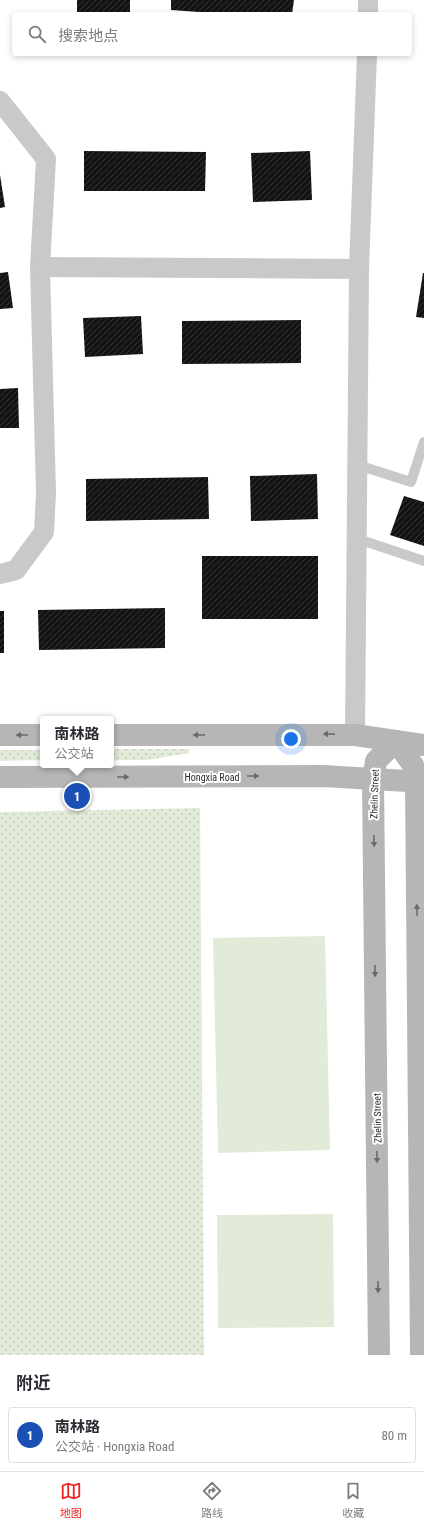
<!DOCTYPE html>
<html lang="zh">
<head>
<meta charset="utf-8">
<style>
  body { margin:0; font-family:"Roboto Condensed","Noto Sans SC",sans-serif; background:#f2f2f3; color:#2b2b33 }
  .you { position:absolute; left:291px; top:739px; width:14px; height:14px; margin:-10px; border:3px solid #fff; border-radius:50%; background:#1a73e8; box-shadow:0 0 0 6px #1a73e833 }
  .badge { display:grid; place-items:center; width:26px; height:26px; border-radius:50%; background:#ec2625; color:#fff; font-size:13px; font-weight:700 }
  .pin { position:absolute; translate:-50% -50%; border:2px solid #fff; box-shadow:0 1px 4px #0006 }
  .popup { position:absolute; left:40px; top:716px; width:74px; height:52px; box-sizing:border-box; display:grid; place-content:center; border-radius:4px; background:#fff; filter:drop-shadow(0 1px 3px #0005); font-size:13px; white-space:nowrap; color:#7c7c81 }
  .popup b { font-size:15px; color:#2b2b33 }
  .popup::after { content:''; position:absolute; left:50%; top:100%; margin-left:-8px; border:8px solid transparent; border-top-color:#fff }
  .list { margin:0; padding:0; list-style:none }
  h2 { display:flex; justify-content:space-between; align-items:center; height:52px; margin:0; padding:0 16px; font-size:17px }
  h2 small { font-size:13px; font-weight:400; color:#7c7c81 }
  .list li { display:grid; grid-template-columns:26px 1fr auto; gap:12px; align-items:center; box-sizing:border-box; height:56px; margin:0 8px 8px; padding:0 8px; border:1px solid #e1e1e2; border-radius:4px }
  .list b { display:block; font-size:15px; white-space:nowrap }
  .list p { margin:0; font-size:13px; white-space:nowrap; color:#7c7c81 }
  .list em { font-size:13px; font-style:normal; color:#7c7c81 }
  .icon { flex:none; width:22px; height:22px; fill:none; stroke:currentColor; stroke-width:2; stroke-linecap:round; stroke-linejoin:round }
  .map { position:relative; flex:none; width:424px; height:1355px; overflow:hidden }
  .search { position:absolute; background:#fff; box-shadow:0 2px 6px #0003; left:12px; right:12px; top:12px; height:44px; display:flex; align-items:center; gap:10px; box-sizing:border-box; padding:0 14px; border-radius:4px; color:#7c7c81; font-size:15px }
  .sheet { height:116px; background:#fff }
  nav { display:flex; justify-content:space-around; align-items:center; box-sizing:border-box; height:56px; border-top:1px solid #e1e1e2; background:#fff; font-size:11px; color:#7c7c81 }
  nav a { display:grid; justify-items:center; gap:2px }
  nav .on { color:#ec2625 }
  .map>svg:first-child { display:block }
  .grass { fill:url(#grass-dots) }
  .garden { fill:#e1ebd8 }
  .building { fill:url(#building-hatch) }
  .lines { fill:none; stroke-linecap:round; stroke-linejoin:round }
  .lane { stroke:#c9c9c9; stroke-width:10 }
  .street { stroke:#c9c9c9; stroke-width:20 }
  .secondary { stroke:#b6b6b6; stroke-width:22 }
  .oneway { fill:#6a6a6a }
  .labels { text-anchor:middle; stroke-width:4; stroke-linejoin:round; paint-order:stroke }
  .street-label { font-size:10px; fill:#2c2c2c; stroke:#fff }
</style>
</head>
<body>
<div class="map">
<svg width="424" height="1355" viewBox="0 0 424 1355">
  <defs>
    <pattern id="grass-dots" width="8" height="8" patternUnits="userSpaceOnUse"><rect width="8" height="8" fill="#e1ebd8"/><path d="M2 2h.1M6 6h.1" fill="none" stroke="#c1caba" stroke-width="1.8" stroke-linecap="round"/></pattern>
    <pattern id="building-hatch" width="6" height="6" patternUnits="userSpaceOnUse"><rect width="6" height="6" fill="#131313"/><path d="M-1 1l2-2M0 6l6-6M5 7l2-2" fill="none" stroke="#363636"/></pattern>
  </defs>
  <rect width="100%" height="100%" fill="#fff"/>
  <!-- grass -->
  <g class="grass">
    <path d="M111 749H189V753L147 760H111Z"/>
    <path d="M0 750H43V760L0 761Z"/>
    <path d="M200 808 204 1355H0V812Z"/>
  </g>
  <!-- garden -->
  <g class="garden">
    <path d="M325 936 330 1150 218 1153 213 938Z"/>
    <path d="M333 1214 334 1327 218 1328 217 1215Z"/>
  </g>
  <!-- building -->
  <g class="building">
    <rect x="77" y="0" width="53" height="14"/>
    <path d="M171 0H294L292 14H227L171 10Z"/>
    <path d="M84 151 206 152 205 191H84Z"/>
    <path d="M310 151 312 200 253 202 251 153Z"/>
    <path d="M0 175 5 207 0 208Z"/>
    <path d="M8 272 13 308 0 309V273Z"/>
    <path d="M423 273H424V318L416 317Z"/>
    <path d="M141 316 143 354 85 357 83 318Z"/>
    <path d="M301 320V363L182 364V321Z"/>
    <path d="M18 388 19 428H0V389Z"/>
    <path d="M317 474 318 519 251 521 250 476Z"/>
    <path d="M208 477 209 519 86 521V479Z"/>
    <path d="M404 496 424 502V546L390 535Z"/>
    <rect x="202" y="556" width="116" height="63"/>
    <path d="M165 608V648L39 650 38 610Z"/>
    <rect x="0" y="611" width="4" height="42"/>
  </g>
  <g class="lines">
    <!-- lane -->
    <g class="lane">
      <path d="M358 465 411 482 424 442"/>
      <path d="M358 539 424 561"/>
    </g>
    <!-- street -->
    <g class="street">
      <path d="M368 0V14"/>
      <path d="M0 101 46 159 40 267 46 493 44 532 16 570 0 574"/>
      <path d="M40 267 359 269 355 735"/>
      <path d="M359 269 367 54"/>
    </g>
    <!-- secondary -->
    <g class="secondary">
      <path d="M0 735H43"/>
      <path d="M111 735H355L424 745"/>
      <path d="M396 741 413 765 416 782 421 1355"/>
      <path d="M0 777 323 776 424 782"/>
      <path d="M379 1355 373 780 376 761 396 741"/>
    </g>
  </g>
  <!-- one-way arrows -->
  <defs><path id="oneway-solid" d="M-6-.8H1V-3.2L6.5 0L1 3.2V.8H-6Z"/></defs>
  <g class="oneway">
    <use href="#oneway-solid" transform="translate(329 734) rotate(-179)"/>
    <use href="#oneway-solid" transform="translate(22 735) rotate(180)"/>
    <use href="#oneway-solid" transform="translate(199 735) rotate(180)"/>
    <use href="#oneway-solid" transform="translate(253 776)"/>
    <use href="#oneway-solid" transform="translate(123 777)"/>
    <use href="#oneway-solid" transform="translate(374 841) rotate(89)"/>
    <use href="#oneway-solid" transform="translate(417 910) rotate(-91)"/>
    <use href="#oneway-solid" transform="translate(375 971) rotate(89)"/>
    <use href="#oneway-solid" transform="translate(377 1157) rotate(89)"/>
    <use href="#oneway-solid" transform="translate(378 1287) rotate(89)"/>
  </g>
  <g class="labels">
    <!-- street labels -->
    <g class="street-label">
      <text x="212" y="781">Hongxia Road</text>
      <text transform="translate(374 794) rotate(-88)" y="4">Zhelin Street</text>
      <text transform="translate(377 1118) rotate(-91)" y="4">Zhelin Street</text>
    </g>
  </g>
</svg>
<div class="you"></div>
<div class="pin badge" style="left:77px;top:796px;background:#1a4fb4">1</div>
<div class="popup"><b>南林路</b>公交站</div>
<div class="search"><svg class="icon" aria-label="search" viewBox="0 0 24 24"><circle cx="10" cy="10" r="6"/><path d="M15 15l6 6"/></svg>搜索地点</div>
</div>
<section class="sheet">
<h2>附近<small></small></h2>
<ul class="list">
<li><span class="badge" style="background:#1a4fb4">1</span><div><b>南林路</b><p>公交站 · Hongxia Road</p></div><em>80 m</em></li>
</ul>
</section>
<nav>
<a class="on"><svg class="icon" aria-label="map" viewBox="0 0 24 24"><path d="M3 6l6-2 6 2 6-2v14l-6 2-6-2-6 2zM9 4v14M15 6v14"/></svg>地图</a>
<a><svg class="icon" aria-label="directions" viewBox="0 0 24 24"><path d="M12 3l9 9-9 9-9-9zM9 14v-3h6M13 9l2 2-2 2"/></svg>路线</a>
<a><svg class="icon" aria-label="saved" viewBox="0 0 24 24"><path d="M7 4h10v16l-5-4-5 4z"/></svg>收藏</a>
</nav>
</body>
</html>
